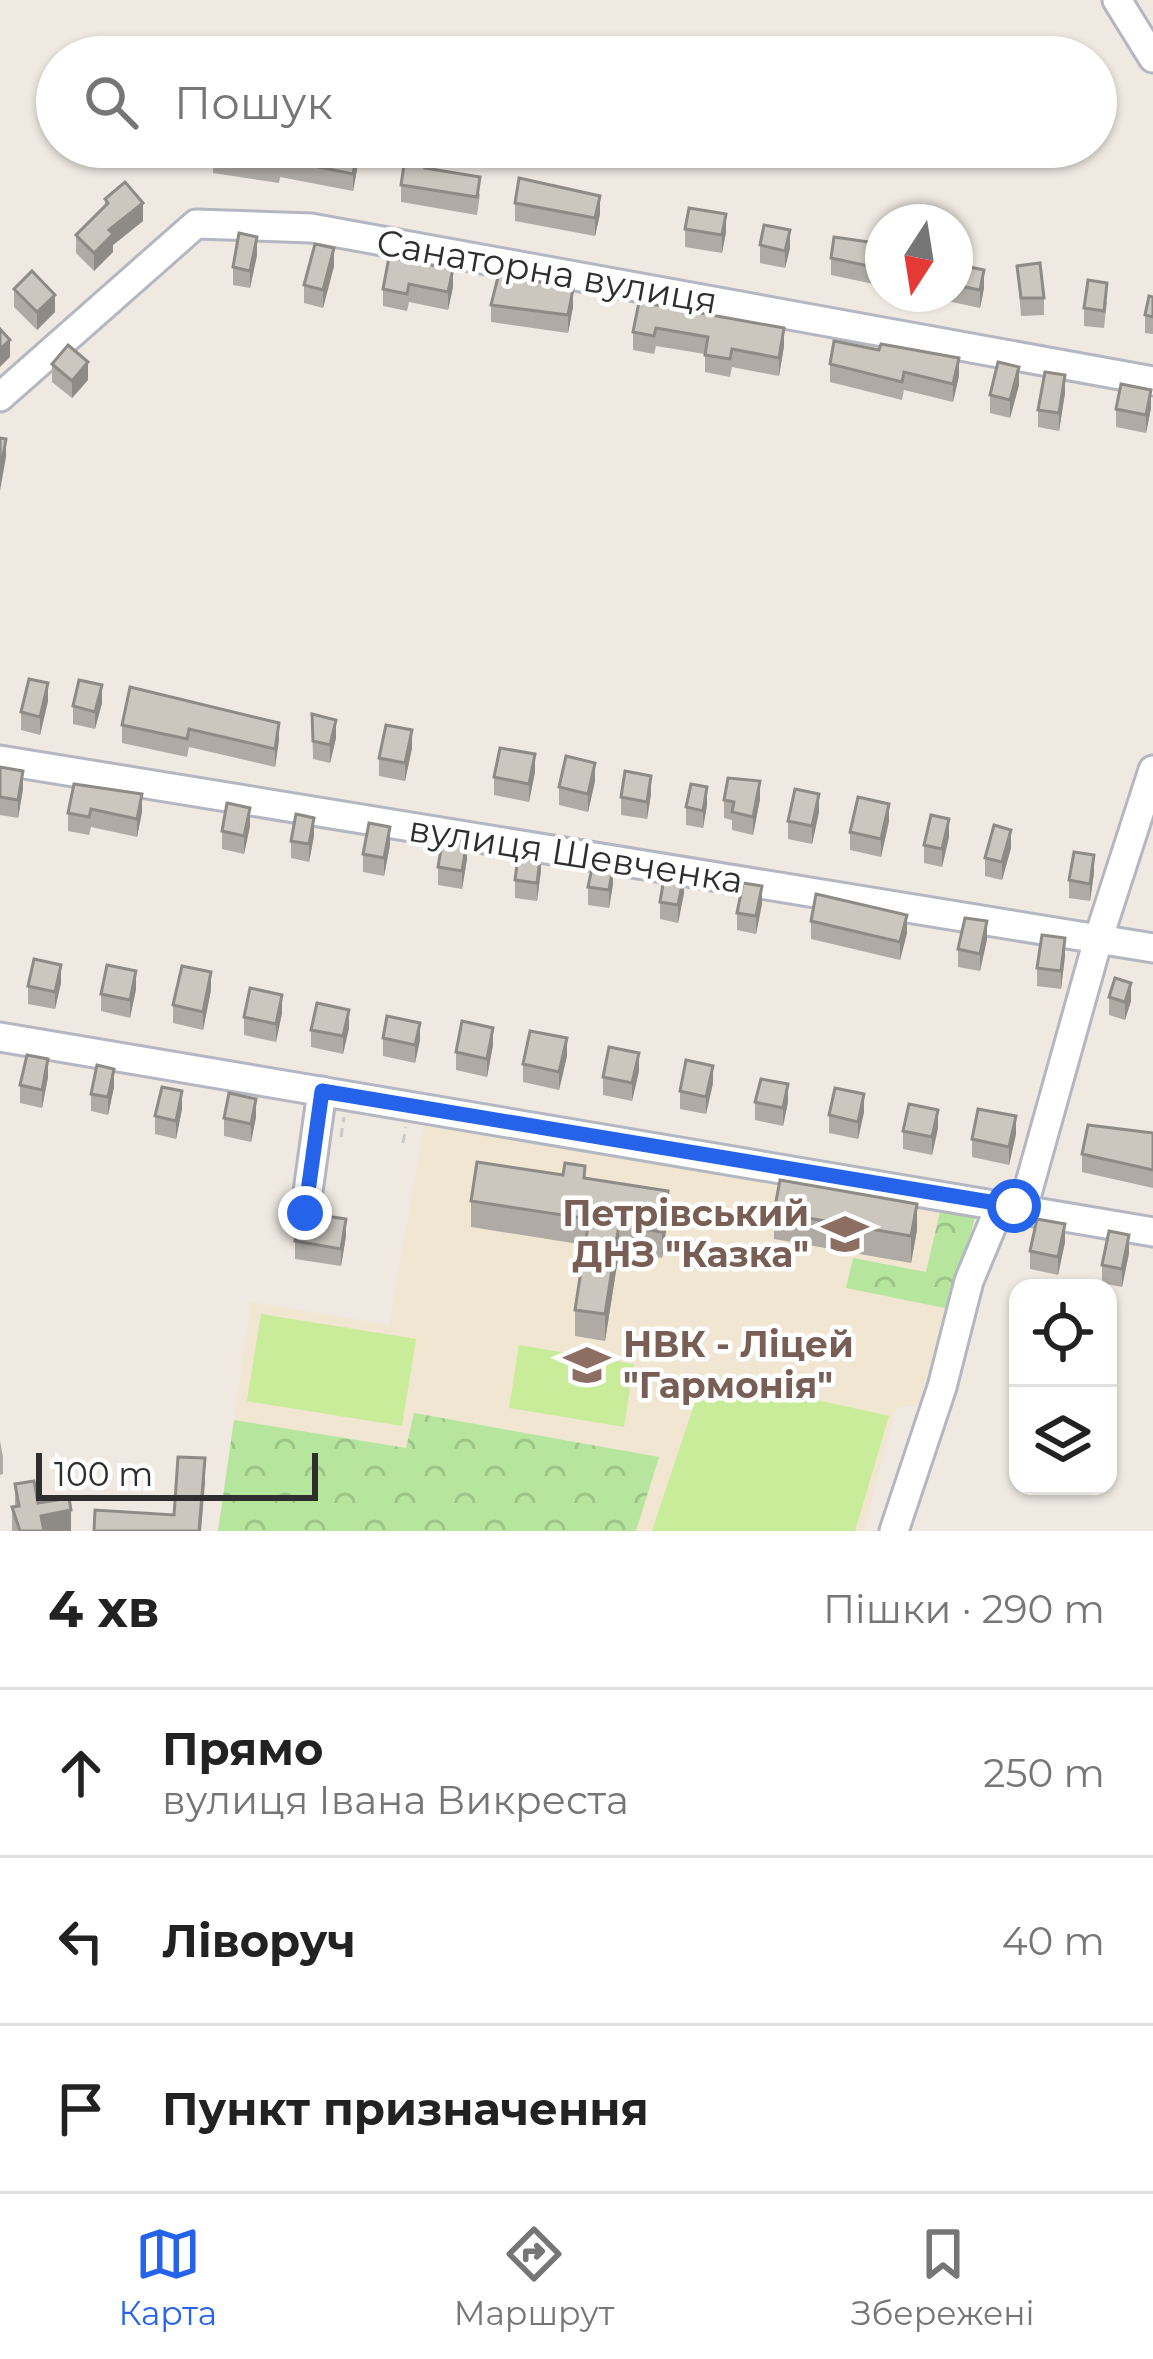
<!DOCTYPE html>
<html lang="uk">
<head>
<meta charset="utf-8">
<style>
  body { margin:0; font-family:Montserrat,sans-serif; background:#f2f2f2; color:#222 }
  .controls { position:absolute; right:36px; bottom:36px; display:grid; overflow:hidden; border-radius:24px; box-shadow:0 3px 9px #0004 }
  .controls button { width:108px; height:108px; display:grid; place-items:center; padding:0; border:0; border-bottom:3px solid #e0e0e0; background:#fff; color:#222; font:60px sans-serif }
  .compass { position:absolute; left:865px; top:204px; width:108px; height:108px; border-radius:50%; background:#fff; box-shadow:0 3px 9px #0004; rotate:192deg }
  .scale { position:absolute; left:36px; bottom:30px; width:282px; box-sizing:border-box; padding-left:12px; border:6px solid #2e2e2e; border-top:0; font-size:33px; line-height:42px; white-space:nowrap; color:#2e2e2e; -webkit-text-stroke:9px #fff; paint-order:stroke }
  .stop { position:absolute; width:36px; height:36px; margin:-27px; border:9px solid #2563eb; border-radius:50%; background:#fff }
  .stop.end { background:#2563eb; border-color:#fff; box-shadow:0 3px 12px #0008 }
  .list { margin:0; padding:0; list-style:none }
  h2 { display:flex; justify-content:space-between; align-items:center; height:156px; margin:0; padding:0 48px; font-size:51px }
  h2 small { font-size:39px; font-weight:400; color:#767676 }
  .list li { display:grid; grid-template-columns:78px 1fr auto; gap:36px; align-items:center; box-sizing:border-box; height:168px; padding:0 48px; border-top:3px solid #e0e0e0 }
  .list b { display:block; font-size:45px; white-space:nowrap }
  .list p { margin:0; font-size:39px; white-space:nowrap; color:#767676 }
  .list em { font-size:39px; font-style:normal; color:#767676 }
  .icon { flex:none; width:66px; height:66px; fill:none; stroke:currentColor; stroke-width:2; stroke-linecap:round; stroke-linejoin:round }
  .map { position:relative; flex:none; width:1153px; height:1531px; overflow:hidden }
  .search { position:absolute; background:#fff; box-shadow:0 3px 9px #0004; left:36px; right:36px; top:36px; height:132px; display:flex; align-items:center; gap:30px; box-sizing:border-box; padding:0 42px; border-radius:66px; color:#767676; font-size:45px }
  .sheet { height:660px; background:#fff }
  nav { display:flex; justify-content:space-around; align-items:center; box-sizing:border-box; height:168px; border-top:3px solid #e0e0e0; background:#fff; font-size:33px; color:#767676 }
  nav a { display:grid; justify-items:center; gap:6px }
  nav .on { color:#2563eb }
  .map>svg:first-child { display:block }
  .education { fill:#f0e6d1 }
  .park { fill:url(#park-crowns) }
  .pitch { fill:#c9ec9a }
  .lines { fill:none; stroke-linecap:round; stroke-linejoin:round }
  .minor-casing { stroke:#b4b7c1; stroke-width:33 }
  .path { stroke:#c9c9c9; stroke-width:3; stroke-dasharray:9 6; stroke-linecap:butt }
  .minor { stroke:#fff; stroke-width:27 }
  .wall { fill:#afaba4 }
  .shaded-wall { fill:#8e8b86 }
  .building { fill:#cbc7bf; stroke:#8e8b86; stroke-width:3 }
  .route { stroke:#2563eb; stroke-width:15 }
  .labels { text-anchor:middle; stroke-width:9; stroke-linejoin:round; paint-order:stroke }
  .street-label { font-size:36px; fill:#2e2e2e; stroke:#fff }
  .education-label { font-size:36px; font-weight:bold; fill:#785e54; stroke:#fff; text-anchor:end }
</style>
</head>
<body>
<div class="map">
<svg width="1153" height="1531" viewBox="0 0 1153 1531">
  <defs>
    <pattern id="park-crowns" width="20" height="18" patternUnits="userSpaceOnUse" patternTransform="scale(3)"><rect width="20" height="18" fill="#b6e59e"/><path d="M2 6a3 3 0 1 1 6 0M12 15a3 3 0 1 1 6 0" fill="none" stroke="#9dc588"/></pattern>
  </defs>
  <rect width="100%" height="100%" fill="#efe9e1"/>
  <!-- education -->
  <path class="education" d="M425 1123 975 1218 919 1405 896 1408 863 1531H636L658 1457 415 1413 407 1448 234 1420 251 1302 389 1325Z"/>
  <!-- park -->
  <g class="park">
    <path d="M940 1212 975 1218 950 1309 846 1288 853 1258 926 1272Z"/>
    <path d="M414 1413 659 1457 636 1531H218L234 1420 406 1448Z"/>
  </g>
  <!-- pitch -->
  <g class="pitch">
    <path d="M261 1314 416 1339 402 1426 247 1401Z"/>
    <path d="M519 1345 634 1364 624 1427 509 1408Z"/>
    <path d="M704 1375 889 1416 855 1531H652Z"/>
  </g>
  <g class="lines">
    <!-- minor casing -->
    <g class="minor-casing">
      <g id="minor">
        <path d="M1117 0 1153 58"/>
        <path d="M0 397 196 224 311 228 1153 381"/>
        <path d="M0 760 1153 948"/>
        <path d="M0 1037 1153 1232"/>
        <path d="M1023 1208 1098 940 1153 770"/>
        <path d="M305 1213 322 1091"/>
        <path d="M894 1531 942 1387 969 1281 1001 1204"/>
      </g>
    </g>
    <!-- path -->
    <g class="path">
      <path d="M341 1137 344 1117"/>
      <path d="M403 1143 406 1127"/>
    </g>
    <!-- minor -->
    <use href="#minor" class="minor"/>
  </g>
  <!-- wall -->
  <g class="wall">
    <path d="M182 147H358V164L353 191 280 177 279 183 213 173 214 150 185 157Z"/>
    <path d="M426 168 480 194 477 215 401 202V185Z"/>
    <path d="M105 199 143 221 113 245V252L94 271 76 253V235L105 207Z"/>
    <path d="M515 203 600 214 595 236 515 221Z"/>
    <path d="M685 229 726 232 722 253 685 247Z"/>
    <path d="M883 244V286L831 275V258Z"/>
    <path d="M760 245 790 248 785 268 760 263Z"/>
    <path d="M257 255 250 288 233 285V267Z"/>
    <path d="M389 257 453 287 448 310 409 302 407 311 383 306V289Z"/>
    <path d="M955 264 984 288 980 308 947 301V294H955Z"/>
    <path d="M334 266 323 308 304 303V285Z"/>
    <path d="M1017 266 1044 298V315L1021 316Z"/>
    <path d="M14 289 55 312 37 330 14 307Z"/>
    <path d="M1153 297V334L1145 333V315Z"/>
    <path d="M1107 301 1104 328 1084 326V308Z"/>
    <path d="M639 302 784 346 779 376 732 367 730 377 705 372V354L656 346 654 354 633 350V332Z"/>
    <path d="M491 305 573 307 568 333 491 322Z"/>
    <path d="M52 364 88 380 72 398 52 382Z"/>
    <path d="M830 364 959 376 953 402 904 390 902 400 830 382Z"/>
    <path d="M1019 385 1010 418 990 413V395Z"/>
    <path d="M1065 393 1059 431 1038 427V410Z"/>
    <path d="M1151 408 1146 433 1116 427V409Z"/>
    <path d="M130 687 279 740 275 767 189 747 187 757 122 743V725Z"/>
    <path d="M48 701 40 735 21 730V712Z"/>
    <path d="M102 703 95 729 73 724V706Z"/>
    <path d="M312 714 336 738 330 763 313 759Z"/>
    <path d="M412 748 405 781 379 776V758Z"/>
    <path d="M0 767 23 789 18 818 0 815Z"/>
    <path d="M535 772 529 802 494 795V777Z"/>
    <path d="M595 781 588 812 559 805V787Z"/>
    <path d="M74 784 142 812 137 837 91 827 89 835 68 831V813Z"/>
    <path d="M651 794 647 819 621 815V797Z"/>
    <path d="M760 799 753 835 732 830V820L724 818V800Z"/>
    <path d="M707 805 703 828 686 825V807Z"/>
    <path d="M819 812 812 844 788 839V821Z"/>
    <path d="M889 821 881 857 850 850V832Z"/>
    <path d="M250 826 244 854 222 849V831Z"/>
    <path d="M314 836 309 862 291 858V841Z"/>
    <path d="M949 837 942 867 924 863V845Z"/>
    <path d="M390 845 384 876 363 872V854Z"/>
    <path d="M1011 848 1002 880 985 876V858Z"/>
    <path d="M467 859 462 889 438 885V867Z"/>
    <path d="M541 870 537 901 515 898V880Z"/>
    <path d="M1094 873 1090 901 1069 898V880Z"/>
    <path d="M613 884 609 908 588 905V887Z"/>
    <path d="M684 893 678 923 660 919V902Z"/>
    <path d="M762 904 756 934 737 930V913Z"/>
    <path d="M811 921 907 933 900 960 811 939Z"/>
    <path d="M987 939 980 971 958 967V949Z"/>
    <path d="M1065 956 1061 989 1037 986V968Z"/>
    <path d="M61 983 55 1009 28 1004V986Z"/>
    <path d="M136 989 130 1018 101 1011V994Z"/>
    <path d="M211 990 203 1030 173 1023V1005Z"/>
    <path d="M1109 997 1131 1001 1125 1020 1109 1015Z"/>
    <path d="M282 1013 276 1042 244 1035V1017Z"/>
    <path d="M349 1028 343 1054 311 1047V1030Z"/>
    <path d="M383 1038 420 1040 415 1063 383 1056Z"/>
    <path d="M493 1045 487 1077 456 1070V1052Z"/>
    <path d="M567 1056 559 1090 523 1082V1064Z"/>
    <path d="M639 1071 632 1101 603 1095V1077Z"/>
    <path d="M48 1077 42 1108 20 1103V1085Z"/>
    <path d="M713 1083 706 1114 680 1109V1091Z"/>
    <path d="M114 1087 108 1115 91 1111V1094Z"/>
    <path d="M755 1102H788L783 1126 755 1120Z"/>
    <path d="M182 1109 176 1139 155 1134V1116Z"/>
    <path d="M864 1112 858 1139 829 1133V1115Z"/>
    <path d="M256 1117 251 1142 224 1136V1118Z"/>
    <path d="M938 1128 932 1155 903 1149V1131Z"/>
    <path d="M1153 1133V1188L1082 1172V1154Z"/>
    <path d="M1016 1134 1009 1165 972 1157V1139Z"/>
    <path d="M585 1178 668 1217 662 1258 619 1252 605 1341 575 1336V1310L585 1245 471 1227V1201Z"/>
    <path d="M774 1212 917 1230 911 1263 774 1239Z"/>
    <path d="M346 1236 341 1266 295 1259V1241Z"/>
    <path d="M1065 1242 1058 1275 1030 1269V1251Z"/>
    <path d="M1129 1253 1122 1287 1102 1283V1265Z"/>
    <path d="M0 1441 3 1457V1474L0 1475Z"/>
    <path d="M15 1484 38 1503 71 1531H12V1507L15 1506Z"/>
  </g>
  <!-- shaded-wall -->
  <g class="shaded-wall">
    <path d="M185 147H217V149L185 157Z"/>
    <path d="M358 147V164L353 191V174Z"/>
    <path d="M600 196V214L595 236V218Z"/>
    <path d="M143 203V221L113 245V252L94 271V253L109 230Z"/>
    <path d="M726 214V232L722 253V235Z"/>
    <path d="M790 230V248L785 268V251Z"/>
    <path d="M257 237V255L250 288V271Z"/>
    <path d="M334 248V266L323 308V290Z"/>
    <path d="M453 269V287L448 310V292Z"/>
    <path d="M984 270V288L980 308V290Z"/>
    <path d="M573 289V307L568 333V315Z"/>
    <path d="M55 295V312L37 330V312Z"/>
    <path d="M784 328V346L779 376V358Z"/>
    <path d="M10 340V357L0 367V349Z"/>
    <path d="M959 358V376L953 402V384Z"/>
    <path d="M88 362V380L72 398V381Z"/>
    <path d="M1019 367V385L1010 418V400Z"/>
    <path d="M1065 375V393L1059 431V413Z"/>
    <path d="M1151 390V408L1146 433V415Z"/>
    <path d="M6 439V457L0 491V473Z"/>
    <path d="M48 683V701L40 735V717Z"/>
    <path d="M102 685V703L95 729V712Z"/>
    <path d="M336 720V738L330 763V745Z"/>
    <path d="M279 723V740L275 767V749Z"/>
    <path d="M412 730V748L405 781V763Z"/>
    <path d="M535 754V772L529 802V784Z"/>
    <path d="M595 763V781L588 812V794Z"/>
    <path d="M23 771V789L18 818V800Z"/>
    <path d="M651 776V794L647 819V802Z"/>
    <path d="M760 781V799L753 835V817Z"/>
    <path d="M707 787V805L703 828V811Z"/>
    <path d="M142 794V812L137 837V819Z"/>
    <path d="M819 794V812L812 844V826Z"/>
    <path d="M889 804V821L881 857V839Z"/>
    <path d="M250 808V826L244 854V836Z"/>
    <path d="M314 818V836L309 862V844Z"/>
    <path d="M949 819V837L942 867V849Z"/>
    <path d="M390 827V845L384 876V858Z"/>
    <path d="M1011 830V848L1002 880V862Z"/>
    <path d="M467 841V859L462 889V871Z"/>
    <path d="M541 852V870L537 901V883Z"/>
    <path d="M1094 855V873L1090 901V884Z"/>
    <path d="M613 866V884L609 908V890Z"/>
    <path d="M684 875V893L678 923V905Z"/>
    <path d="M762 886V904L756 934V916Z"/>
    <path d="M907 915V933L900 960V942Z"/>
    <path d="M987 921V939L980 971V954Z"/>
    <path d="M1065 938V956L1061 989V971Z"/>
    <path d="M61 965V983L55 1009V992Z"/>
    <path d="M136 971V989L130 1018V1000Z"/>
    <path d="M211 972V990L203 1030V1012Z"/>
    <path d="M1131 983V1001L1125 1020V1002Z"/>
    <path d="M282 995V1013L276 1042V1024Z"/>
    <path d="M349 1010V1028L343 1054V1036Z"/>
    <path d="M420 1023V1040L415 1063V1045Z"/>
    <path d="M493 1028V1045L487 1077V1059Z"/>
    <path d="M567 1038V1056L559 1090V1072Z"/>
    <path d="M639 1053V1071L632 1101V1083Z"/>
    <path d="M48 1059V1077L42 1108V1090Z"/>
    <path d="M713 1066V1083L706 1114V1097Z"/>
    <path d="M114 1069V1087L108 1115V1097Z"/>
    <path d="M788 1084V1102L783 1126V1108Z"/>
    <path d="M182 1091V1109L176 1139V1121Z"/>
    <path d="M864 1094V1112L858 1139V1122Z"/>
    <path d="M256 1099V1117L251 1142V1124Z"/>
    <path d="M938 1110V1128L932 1155V1137Z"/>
    <path d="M1016 1116V1134L1009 1165V1147Z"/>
    <path d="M668 1191V1217L662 1258V1232Z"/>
    <path d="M917 1204V1230L911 1263V1236Z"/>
    <path d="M346 1219V1236L341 1266V1249Z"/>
    <path d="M1065 1224V1242L1058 1275V1257Z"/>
    <path d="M619 1225V1252L605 1341V1314Z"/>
    <path d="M1129 1235V1253L1122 1287V1269Z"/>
    <path d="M205 1458V1483L201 1531H199Z"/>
    <path d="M71 1510V1531H41V1516Z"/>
  </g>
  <!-- building -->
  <g class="building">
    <path d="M214 147H358L353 174 280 159 279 165 213 155Z"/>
    <path d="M405 158 426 161 425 168 480 177 477 197 401 185Z"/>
    <path d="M519 178 600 196 595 218 515 203Z"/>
    <path d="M125 182 143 203 109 230 113 234 94 253 76 235 108 203 105 199Z"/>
    <path d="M689 208 726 214 722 235 685 229Z"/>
    <path d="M764 225 790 230 785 251 760 245Z"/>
    <path d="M239 233 257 237 250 271 233 267Z"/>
    <path d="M834 237 883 244V269L831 258Z"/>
    <path d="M315 244 334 248 323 290 304 285Z"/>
    <path d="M389 257 453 269 448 292 409 284 407 294 383 289Z"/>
    <path d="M1040 263 1044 298H1021L1017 266Z"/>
    <path d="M955 264 984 270 980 290 955 285Z"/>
    <path d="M32 271 55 295 37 312 14 289Z"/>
    <path d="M499 273 573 289 568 315 491 305Z"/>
    <path d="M1088 280 1107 283 1104 311 1084 308Z"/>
    <path d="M1149 296 1153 297V317L1145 315Z"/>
    <path d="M639 302 784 328 779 358 732 349 730 359 705 355 708 337 656 328 654 336 633 332Z"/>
    <path d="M0 329 10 340 0 349Z"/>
    <path d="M834 341 879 350 881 344 959 358 953 384 904 372 902 382 830 364Z"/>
    <path d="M68 345 88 362 72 381 52 364Z"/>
    <path d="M998 362 1019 367 1010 400 990 395Z"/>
    <path d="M1045 372 1065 375 1059 413 1038 410Z"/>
    <path d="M1121 384 1151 390 1146 415 1116 409Z"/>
    <path d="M0 438 6 439 0 473Z"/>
    <path d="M29 679 48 683 40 717 21 712Z"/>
    <path d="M79 680 102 685 95 712 73 706Z"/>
    <path d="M130 687 279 723 275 749 189 729 187 739 122 725Z"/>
    <path d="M312 714 336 720 330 745 313 741Z"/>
    <path d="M386 725 412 730 405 763 379 758Z"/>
    <path d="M500 748 535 754 529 784 494 777Z"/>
    <path d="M566 756 595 763 588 794 559 787Z"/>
    <path d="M0 767 23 771 18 800 0 797Z"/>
    <path d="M625 771 651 776 647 802 621 797Z"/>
    <path d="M728 778 760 781 753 817 732 812 734 802 724 800Z"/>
    <path d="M74 784 142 794 137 819 91 809 89 817 68 813Z"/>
    <path d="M691 784 707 787 703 811 686 807Z"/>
    <path d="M795 789 819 794 812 826 788 821Z"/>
    <path d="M858 797 889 804 881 839 850 832Z"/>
    <path d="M227 803 250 808 244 836 222 831Z"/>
    <path d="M296 814 314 818 309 844 291 841Z"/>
    <path d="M931 815 949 819 942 849 924 845Z"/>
    <path d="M369 823 390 827 384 858 363 854Z"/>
    <path d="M994 825 1011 830 1002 862 985 858Z"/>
    <path d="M443 837 467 841 462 871 438 867Z"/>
    <path d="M519 849 541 852 537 883 515 880Z"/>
    <path d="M1074 852 1094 855 1090 884 1069 880Z"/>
    <path d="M593 863 613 866 609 890 588 887Z"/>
    <path d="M665 872 684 875 678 905 660 902Z"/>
    <path d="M743 883 762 886 756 916 737 913Z"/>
    <path d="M816 894 907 915 900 942 811 921Z"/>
    <path d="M965 918 987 921 980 954 958 949Z"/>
    <path d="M1042 935 1065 938 1061 971 1037 968Z"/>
    <path d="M34 959 61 965 55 992 28 986Z"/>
    <path d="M107 965 136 971 130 1000 101 994Z"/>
    <path d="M182 966 211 972 203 1012 173 1005Z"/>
    <path d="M1115 978 1131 983 1125 1002 1109 997Z"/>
    <path d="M250 988 282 995 276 1024 244 1017Z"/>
    <path d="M317 1003 349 1010 343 1036 311 1030Z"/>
    <path d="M387 1016 420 1023 415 1045 383 1038Z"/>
    <path d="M462 1021 493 1028 487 1059 456 1052Z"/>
    <path d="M530 1031 567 1038 559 1072 523 1064Z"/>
    <path d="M609 1047 639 1053 632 1083 603 1077Z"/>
    <path d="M27 1055 48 1059 42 1090 20 1085Z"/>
    <path d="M686 1060 713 1066 706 1097 680 1091Z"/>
    <path d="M97 1065 114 1069 108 1097 91 1094Z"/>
    <path d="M761 1079 788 1084 783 1108 755 1102Z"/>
    <path d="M162 1087 182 1091 176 1121 155 1116Z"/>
    <path d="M835 1088 864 1094 858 1122 829 1115Z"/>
    <path d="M229 1093 256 1099 251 1124 224 1118Z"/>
    <path d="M909 1104 938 1110 932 1137 903 1131Z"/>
    <path d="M978 1109 1016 1116 1009 1147 972 1139Z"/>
    <path d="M1088 1125 1153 1133V1170L1082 1154Z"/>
    <path d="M477 1162 563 1175 565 1163 585 1166 584 1178 668 1191 662 1232 619 1225 605 1314 575 1310 589 1219 471 1201Z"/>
    <path d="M780 1180 917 1204 911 1236 774 1212Z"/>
    <path d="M300 1212 346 1219 341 1249 295 1241Z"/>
    <path d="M1037 1219 1065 1224 1058 1257 1030 1251Z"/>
    <path d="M1109 1231 1129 1235 1122 1269 1102 1265Z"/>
    <path d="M178 1457 205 1458 199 1531H94L95 1510 174 1515Z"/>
    <path d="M34 1481 38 1503 69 1498 71 1510 41 1516 44 1531H20L12 1507 19 1506 15 1484Z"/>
  </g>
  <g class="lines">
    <!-- route -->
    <path class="route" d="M305 1213 322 1091 1014 1206"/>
  </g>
  <!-- icons -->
  <defs>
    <g id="school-bare" transform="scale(3.6)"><path d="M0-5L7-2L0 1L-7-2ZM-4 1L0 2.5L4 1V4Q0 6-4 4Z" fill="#8d6e63" stroke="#fff" stroke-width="2.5" paint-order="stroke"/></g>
  </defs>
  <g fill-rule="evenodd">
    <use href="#school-bare" x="845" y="1234"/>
    <use href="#school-bare" x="587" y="1365"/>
  </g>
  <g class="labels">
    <!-- street labels -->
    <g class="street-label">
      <text transform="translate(547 271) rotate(10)" y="13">Санаторна вулиця</text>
      <text transform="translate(576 854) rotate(9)" y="13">вулиця Шевченка</text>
    </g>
    <!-- education labels -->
    <g class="education-label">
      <text x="809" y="1226">Петрівський<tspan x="809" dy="41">ДНЗ "Казка"</tspan></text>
      <text x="623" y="1357" text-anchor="start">НВК - Ліцей<tspan x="623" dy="41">"Гармонія"</tspan></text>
    </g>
  </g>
</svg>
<div class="controls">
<button><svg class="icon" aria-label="locate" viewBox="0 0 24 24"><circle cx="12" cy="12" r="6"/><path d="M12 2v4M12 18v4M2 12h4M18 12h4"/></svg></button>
<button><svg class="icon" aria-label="layers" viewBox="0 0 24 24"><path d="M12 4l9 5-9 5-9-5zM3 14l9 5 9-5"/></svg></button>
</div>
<svg class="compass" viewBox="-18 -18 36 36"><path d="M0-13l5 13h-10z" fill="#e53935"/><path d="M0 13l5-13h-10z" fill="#767676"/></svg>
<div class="scale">100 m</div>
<div class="stop" style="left:1014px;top:1206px"></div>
<div class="stop end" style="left:305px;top:1213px"></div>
<div class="search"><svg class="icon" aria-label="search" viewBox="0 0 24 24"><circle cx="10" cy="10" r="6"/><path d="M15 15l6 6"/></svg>Пошук</div>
</div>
<section class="sheet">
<h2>4 хв<small>Пішки · 290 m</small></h2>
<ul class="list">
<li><svg class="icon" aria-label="ahead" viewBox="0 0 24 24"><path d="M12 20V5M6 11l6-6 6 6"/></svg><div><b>Прямо</b><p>вулиця Івана Викреста</p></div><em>250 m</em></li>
<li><svg class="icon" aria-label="left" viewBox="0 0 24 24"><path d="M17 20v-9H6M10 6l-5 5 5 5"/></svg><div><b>Ліворуч</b></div><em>40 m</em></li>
<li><svg class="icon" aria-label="arrive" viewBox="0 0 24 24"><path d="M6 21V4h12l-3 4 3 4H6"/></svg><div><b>Пункт призначення</b></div></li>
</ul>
</section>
<nav>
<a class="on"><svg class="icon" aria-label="map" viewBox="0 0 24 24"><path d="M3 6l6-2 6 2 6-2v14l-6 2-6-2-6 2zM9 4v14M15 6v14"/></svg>Карта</a>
<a><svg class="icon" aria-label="directions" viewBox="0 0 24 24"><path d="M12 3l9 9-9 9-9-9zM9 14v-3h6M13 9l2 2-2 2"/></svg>Маршрут</a>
<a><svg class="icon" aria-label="saved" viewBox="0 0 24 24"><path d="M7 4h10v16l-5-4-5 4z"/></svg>Збережені</a>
</nav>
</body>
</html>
